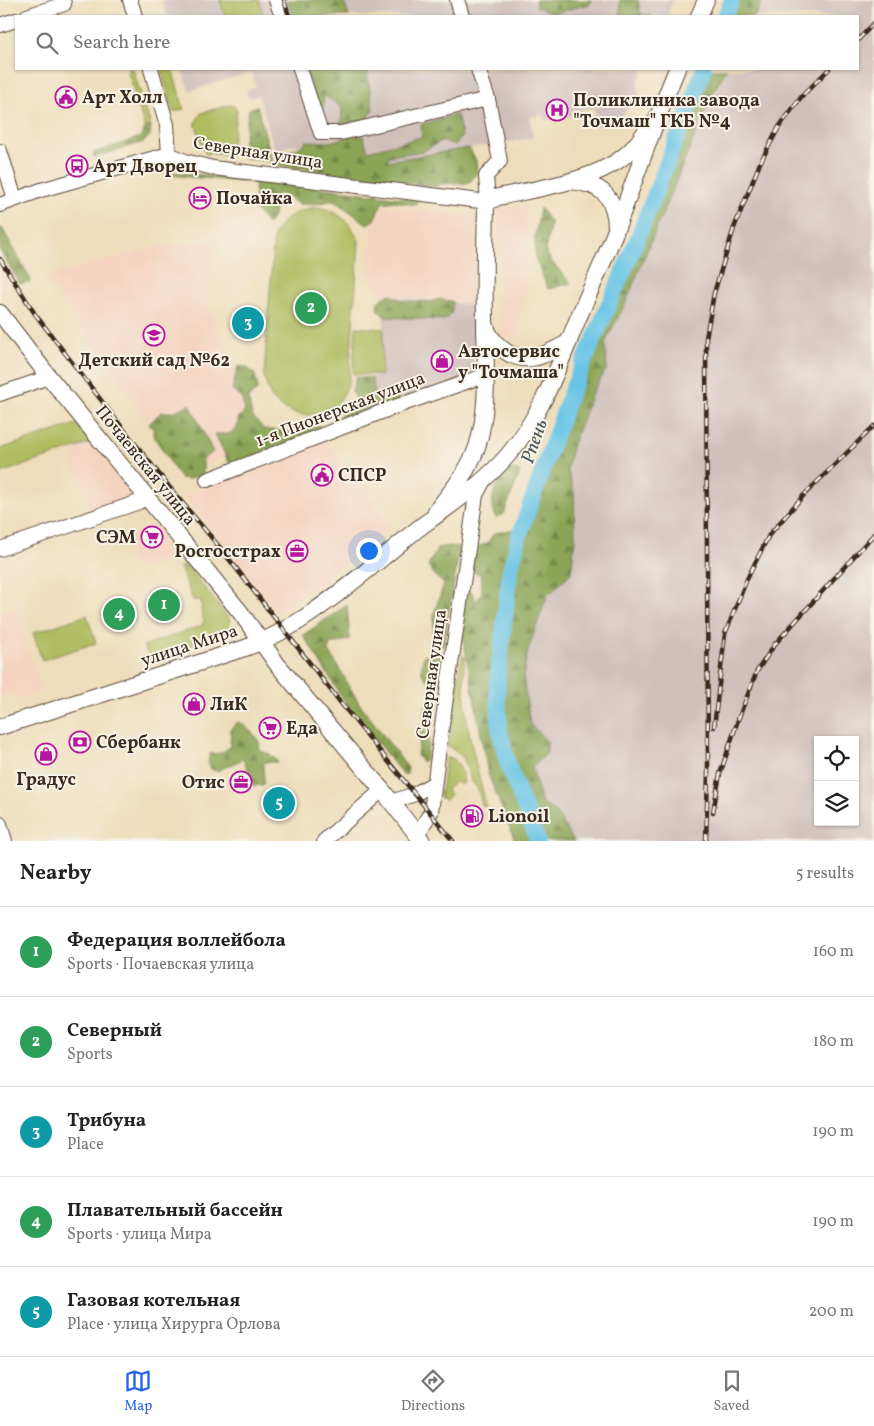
<!DOCTYPE html>
<html lang="en">
<head>
<meta charset="utf-8">
<style>
  body { margin:0; font-family:Vollkorn,serif; background:#f6f6f6; color:#222 }
  .controls { position:absolute; right:15px; bottom:15px; display:grid; overflow:hidden; border-radius:0px; box-shadow:0 1px 4px #0004 }
  .controls button { width:45px; height:45px; display:grid; place-items:center; padding:0; border:0; border-bottom:1px solid #e0e0e0; background:#fff; color:#222; font:25px sans-serif }
  .you { position:absolute; left:368px; top:550px; width:18px; height:18px; margin:-12px; border:4px solid #fff; border-radius:50%; background:#1a73e8; box-shadow:0 0 0 8px #1a73e833 }
  .badge { display:grid; place-items:center; width:32px; height:32px; border-radius:50%; background:#2563eb; color:#fff; font-size:16px; font-weight:700 }
  .pin { position:absolute; translate:-50% -50%; border:2px solid #fff; box-shadow:0 1px 5px #0006 }
  .list { margin:0; padding:0; list-style:none }
  h2 { display:flex; justify-content:space-between; align-items:center; height:65px; margin:0; padding:0 20px; font-size:21px }
  h2 small { font-size:16px; font-weight:400; color:#767676 }
  .list li { display:grid; grid-template-columns:32px 1fr auto; gap:15px; align-items:center; box-sizing:border-box; height:90px; padding:0 20px; border-top:1px solid #e0e0e0 }
  .list b { display:block; font-size:19px; white-space:nowrap }
  .list p { margin:0; font-size:16px; white-space:nowrap; color:#767676 }
  .list em { font-size:16px; font-style:normal; color:#767676 }
  .icon { flex:none; width:28px; height:28px; fill:none; stroke:currentColor; stroke-width:2; stroke-linecap:round; stroke-linejoin:round }
  .map { position:relative; flex:none; width:874px; height:841px; overflow:hidden }
  .search { position:absolute; background:#fff; box-shadow:0 1px 4px #0004; left:15px; right:15px; top:15px; height:55px; display:flex; align-items:center; gap:12px; box-sizing:border-box; padding:0 18px; border-radius:0px; color:#767676; font-size:19px }
  .sheet { height:515px; background:#fff }
  nav { display:flex; justify-content:space-around; align-items:center; box-sizing:border-box; height:70px; border-top:1px solid #e0e0e0; background:#fff; font-size:14px; color:#767676 }
  nav a { display:grid; justify-items:center; gap:2px }
  nav .on { color:#2563eb }
  .map>svg:first-child { display:block }
  .built { fill:#f4d3c0 }
  .industrial { fill:#d0c0bc; fill-rule:evenodd }
  .green { fill:#afbc5e; stroke:#75733e }
  .forest { fill:url(#forest-firs); stroke:#63673a }
  .lines { fill:none; stroke-linecap:round; stroke-linejoin:round }
  .river { stroke:#68c4e6; stroke-width:16 }
  .minor-casing { stroke:#564535; stroke-width:16 }
  .major-casing { stroke:#564535; stroke-width:18 }
  .minor { stroke:#fff; stroke-width:14 }
  .major { stroke:#fff; stroke-width:16 }
  .rail-casing { stroke:#3b2a1e; stroke-width:4.5 }
  .rail { stroke:#f7f3e8; stroke-width:2.5; stroke-dasharray:8; stroke-linecap:butt }
  .labels { text-anchor:middle; stroke-width:4; stroke-linejoin:round; paint-order:stroke }
  .poi-label { font-size:18px; font-weight:bold; fill:#3b2a1e; stroke:#f7f3e8; text-anchor:start }
  .street-label { font-size:18px; fill:#3b2a1e; stroke:#f7f3e8 }
  .water-label { font-size:19px; font-style:italic; fill:#48585a; stroke:#f7f3e8 }
</style>
</head>
<body>
<div class="map">
<svg width="874" height="841" viewBox="0 0 874 841">
  <defs>
    <pattern id="forest-firs" width="22" height="20" patternUnits="userSpaceOnUse" patternTransform="scale(1.25)"><rect width="22" height="20" fill="#8ba455"/><path d="M5 1l3.5 6h-7zM16 11l3.5 6h-7z" fill="#738646"/></pattern>
  </defs>
  <rect width="100%" height="100%" fill="#f7f3e8"/>
  <filter id="ink" filterUnits="userSpaceOnUse"><feTurbulence type="fractalNoise" baseFrequency=".02" numOctaves="2"/><feDisplacementMap in="SourceGraphic" scale="10" xChannelSelector="R" yChannelSelector="G"/><feConvolveMatrix kernelMatrix="1 2 1 2 8 2 1 2 1" color-interpolation-filters="sRGB"/></filter>
  <filter id="wash" filterUnits="userSpaceOnUse"><feTurbulence type="fractalNoise" baseFrequency=".0096" numOctaves="4" result="noise"/><feDisplacementMap in="SourceGraphic" scale="20" xChannelSelector="R" yChannelSelector="G"/><feGaussianBlur stdDeviation="1.12" result="paint"/><feColorMatrix in="noise" values="0 0 0 0 0 0 0 0 0 0 0 0 0 0 0 0 0 1.4 0 .05"/><feComposite in="paint" operator="in"/></filter>
  <g filter="url(#wash)">
    <rect width="100%" height="100%" fill="#eeddba"/>
    <!-- built -->
    <g class="built">
      <path d="M372 205 475 216 474 305 382 296 370 272Z"/>
      <path d="M527 205 525 289 517 338H500L499 207Z"/>
      <path d="M213 241 207 302 266 442 181 474 153 429 46 278 149 248Z"/>
      <path d="M324 439 392 525 314 589 277 613 184 495Z"/>
      <path d="M91 443 134 497 93 515 69 451Z"/>
      <path d="M156 525 169 559 135 569 125 538 138 534V532Z"/>
      <path d="M15 608 41 690 16 699 12 694 0 698V613Z"/>
    </g>
    <!-- industrial -->
    <g class="industrial">
      <path d="M162 0H673L667 16H167Z"/>
      <path d="M764 0H874V841H550L503 680 540 509 663 194 728 69H858V16H756ZM818 740H855V822H818Z"/>
      <path d="M182 69H644L637 83 639 94 617 123 598 126 594 108 572 111V116L544 120 542 115 530 117 533 138 385 162 292 145 275 151 259 96 248 98 246 91 256 87 252 72 189 91Z"/>
      <path d="M382 296 474 305 473 373 372 409 374 375H381L384 329Z"/>
    </g>
    <!-- green -->
    <g class="green">
      <path d="M220 0H259L264 16H225Z"/>
      <path d="M127 69H133L151 126 145 128Z"/>
      <path d="M164 69H172L184 109 173 112 162 73Z"/>
      <path d="M229 105 234 106 237 109 231 151 228 155 205 153 195 123 201 113Z"/>
      <path d="M318 207C339 212 350 221 359 241L349 382C346 390 342 399 335 405 317 420 290 418 274 400 268 393 266 384 264 375L274 234C285 217 297 209 318 207Z"/>
      <path d="M356 327 384 329 381 375 353 374Z"/>
      <path d="M76 424 91 443 0 473V449Z"/>
      <path d="M187 566 230 620 229 628 226 633 156 657 150 656 143 646 201 626 204 621 201 610 202 605 201 600H193L180 567Z"/>
      <path d="M87 615 96 643 42 660 33 633Z"/>
      <path d="M462 656 465 657C460 708 474 758 487 807L482 805 478 789 472 782 463 757 447 745Z"/>
      <path d="M446 758 454 759C461 767 463 773 464 783L461 785 456 781 446 790 451 795 445 800 440 797Z"/>
    </g>
    <!-- forest -->
    <g class="forest">
      <path d="M287 0H343L349 16H293Z"/>
      <path d="M535 0H592L590 4 554 13 537 7Z"/>
      <path d="M620 0H638L641 15 651 16H626L620 13Z"/>
      <path d="M738 0H763L755 16H731Z"/>
      <path d="M305 69H367L373 109 368 119 341 125 342 107 324 95 322 115Z"/>
      <path d="M710 69H727L711 97 625 304 605 343 607 368 592 393 573 444 567 468 574 492 575 540 571 573 547 596 528 650 523 676 530 724 547 741V753L532 767 541 802 556 813 574 841H515L488 774 462 632 465 591H471L477 602 482 592 481 575 469 569 472 549 487 543 494 533 528 526 538 490 556 448 577 387 631 265Z"/>
      <path d="M257 106 273 162 244 158 242 152 249 109Z"/>
      <path d="M457 115 462 136 456 145 441 141 424 151 390 156 386 161 469 148 476 160 477 173 469 183 440 184 436 187 276 165 275 157 300 147 307 141 330 142 351 136H363L368 151 422 137 421 124Z"/>
      <path d="M151 126 150 135 144 142 94 157 93 153 138 138 143 134 145 128Z"/>
      <path d="M168 172 260 180 418 200 415 205 395 201 382 203 374 220 367 224 334 200 316 204H298L289 197 277 193 274 215 268 225 254 208 255 183 169 175 165 173Z"/>
      <path d="M540 208 551 223 545 250 551 261 571 283 548 289 535 258V238Z"/>
      <path d="M0 227 2 228 30 278V282L20 284 0 251Z"/>
      <path d="M390 294 403 301 430 302 439 299 453 302 451 314 445 320 385 317 377 309 378 302Z"/>
      <path d="M238 366 246 367 255 374 258 389 248 398 252 416 264 429 291 432 319 425 321 432 230 465 215 434H228L236 429 239 417 245 411 242 400 232 390Z"/>
      <path d="M356 377 372 378 376 399 398 397 400 404 333 428 331 422 346 411 360 406 352 391Z"/>
      <path d="M190 404 213 452 203 459V474L189 479 180 478 155 438 153 429 149 424 161 412H173Z"/>
      <path d="M508 469 520 472 504 514 496 518C488 495 495 488 508 469Z"/>
      <path d="M449 546 460 547 443 647 433 640 434 613 444 584 436 577 428 565 438 548Z"/>
      <path d="M347 605 350 639 338 643H330L329 651 359 703 408 768 407 774 403 775 343 699 303 635Z"/>
      <path d="M424 655 445 656 441 682 435 686C419 675 420 673 424 655Z"/>
      <path d="M431 703 434 707 426 759 422 762 417 755 426 705Z"/>
      <path d="M238 722 243 724 259 739 260 751 270 754 278 762H264C261 770 266 776 263 785L254 786 243 759 217 771 211 769 208 762 210 754 222 753 230 746 231 728Z"/>
    </g>
    <g class="lines">
      <!-- river -->
      <g class="river">
        <path d="M725 16 732 0"/>
        <path d="M538 841 508 765 500 732 497 685 510 571 519 536 571 392 636 242 704 69"/>
      </g>
    </g>
  </g>
  <g filter="url(#ink)">
    <g class="lines">
      <!-- minor casing -->
      <g class="minor-casing">
        <g id="minor">
          <path d="M130 0 135 16"/>
          <path d="M276 0 282 16"/>
          <path d="M457 0 462 16"/>
          <path d="M27 16 64 4 63 0"/>
          <path d="M0 25 16 20"/>
          <path d="M151 69 167 125 169 154"/>
          <path d="M478 69 488 99"/>
          <path d="M0 151 15 199"/>
          <path d="M0 205 41 190 169 154 185 161 213 168 488 202 486 176 500 161 488 99 341 133H321L300 69"/>
          <path d="M0 394 49 377"/>
          <path d="M207 480 389 409 486 375"/>
          <path d="M0 549 139 502 147 496"/>
          <path d="M391 802 415 794 434 783"/>
          <path d="M0 824 5 841"/>
          <path d="M417 835 431 812 441 732 476 495 484 480"/>
          <path d="M324 841 382 790"/>
        </g>
      </g>
      <!-- major casing -->
      <g class="major-casing">
        <g id="major">
          <path d="M699 16 706 0"/>
          <path d="M571 181C601 184 615 196 616 226"/>
          <path d="M0 313 49 377 241 613 277 664 382 790 422 841"/>
          <path d="M486 326C488 335 494 342 501 348 525 368 545 355 569 342"/>
          <path d="M436 511C452 491 469 470 477 447 490 406 485 360 485 318 484 281 485 244 486 208L488 202 498 197C539 188 598 181 629 152 636 146 641 138 646 131"/>
          <path d="M0 727 245 648C297 630 344 589 386 555 401 543 415 530 430 520 459 499 485 482 508 455 541 416 558 368 577 321 590 290 605 259 617 227 637 174 655 121 677 69"/>
        </g>
      </g>
      <!-- minor -->
      <use href="#minor" class="minor"/>
      <!-- major -->
      <use href="#major" class="major"/>
      <!-- rail casing -->
      <g class="rail-casing">
        <g id="rail">
          <path d="M284 0 289 16"/>
          <path d="M858 40 874 23"/>
          <path d="M0 259 35 314 114 417 174 493 222 550 340 702 453 841"/>
          <path d="M714 727 725 634 747 579 769 535 804 495 874 426"/>
          <path d="M713 812 720 774 739 717 757 671 775 644 874 534"/>
          <path d="M706 841 708 772 706 338 714 293 734 228 760 163 779 127 802 96 829 69"/>
        </g>
      </g>
      <!-- rail -->
      <use href="#rail" class="rail"/>
    </g>
  </g>
  <!-- icons -->
  <defs>
    <g id="civic-ring" transform="scale(1.125)"><circle r="9.5" fill="#f7f3e8" stroke="#b5179e" stroke-width="1.5"/><path d="M-.6-6.5H3V-4.5H.6V-3L4-1V1h2V6H-6V1h2V-1L-.6-3ZM-1.2 2.5V6h2.4V2.5Z" fill="#b5179e"/></g>
    <g id="hospital-ring" transform="scale(1.125)"><circle r="9.5" fill="#f7f3e8" stroke="#b5179e" stroke-width="1.5"/><path d="M-5-5h3v3.5h4V-5h3V5h-3V1.5h-4V5h-3Z" fill="#b5179e"/></g>
    <g id="bus-ring" transform="scale(1.125)"><circle r="9.5" fill="#f7f3e8" stroke="#b5179e" stroke-width="1.5"/><path d="M-5-6H5V4H4V6H2V4H-2V6H-4V4H-5ZM-3.5-4V0h7V-4ZM-3.5 1.2v1.5H-2V1.2ZM2 1.2v1.5H3.5V1.2Z" fill="#b5179e"/></g>
    <g id="hotel-ring" transform="scale(1.125)"><circle r="9.5" fill="#f7f3e8" stroke="#b5179e" stroke-width="1.5"/><path d="M-6-4.5h1.5V1H6V5H4.5V3h-9V5H-6ZM-4 0a1.8 1.8 0 1 1 3.6 0ZM.5 0V-2.5h3Q6-2.5 6 0Z" fill="#b5179e"/></g>
    <g id="school-ring" transform="scale(1.125)"><circle r="9.5" fill="#f7f3e8" stroke="#b5179e" stroke-width="1.5"/><path d="M0-5L7-2L0 1L-7-2ZM-4 1L0 2.5L4 1V4Q0 6-4 4Z" fill="#b5179e"/></g>
    <g id="shop-ring" transform="scale(1.125)"><circle r="9.5" fill="#f7f3e8" stroke="#b5179e" stroke-width="1.5"/><path d="M-5-2.5h2.3a2.7 3.5 0 0 1 5.4 0H5L5.5 6h-11ZM-1.5-2.5h3a1.5 2.3 0 0 0-3 0Z" fill="#b5179e"/></g>
    <g id="supermarket-ring" transform="scale(1.125)"><circle r="9.5" fill="#f7f3e8" stroke="#b5179e" stroke-width="1.5"/><path d="M-6-5.5h2.5l.6 2H6L4.5 2H-2.5L-4.4-4H-6ZM-1.5 3.2a1.3 1.3 0 1 0 .1 0ZM3 3.2a1.3 1.3 0 1 0 .1 0Z" fill="#b5179e"/></g>
    <g id="office-ring" transform="scale(1.125)"><circle r="9.5" fill="#f7f3e8" stroke="#b5179e" stroke-width="1.5"/><path d="M-6-3h4V-5.5h4V-3h4V5H-6ZM-1-4.5V-3h2v-1.5ZM-6 0V1H6V0Z" fill="#b5179e"/></g>
    <g id="bank-ring" transform="scale(1.125)"><circle r="9.5" fill="#f7f3e8" stroke="#b5179e" stroke-width="1.5"/><path d="M-6-4H6V4H-6ZM0-2.3a2.3 2.3 0 1 0 0 4.6a2.3 2.3 0 1 0 0-4.6Z" fill="#b5179e"/></g>
    <g id="fuel-ring" transform="scale(1.125)"><circle r="9.5" fill="#f7f3e8" stroke="#b5179e" stroke-width="1.5"/><path d="M-5.5-6h7V0h2V4h1.3V-2.5L3-4.5l.8-.8L6-3V5H2.5V1h-1V6h-7ZM-4.2-4.7v3.2H.2V-4.7Z" fill="#b5179e"/></g>
  </defs>
  <g fill-rule="evenodd">
    <use href="#civic-ring" x="66" y="97"/>
    <use href="#hospital-ring" x="557" y="110"/>
    <use href="#bus-ring" x="77" y="166"/>
    <use href="#hotel-ring" x="200" y="198"/>
    <use href="#school-ring" x="154" y="335"/>
    <use href="#shop-ring" x="442" y="361"/>
    <use href="#civic-ring" x="322" y="475"/>
    <use href="#supermarket-ring" x="152" y="537"/>
    <use href="#office-ring" x="297" y="551"/>
    <use href="#shop-ring" x="194" y="704"/>
    <use href="#supermarket-ring" x="270" y="728"/>
    <use href="#bank-ring" x="80" y="742"/>
    <use href="#shop-ring" x="46" y="754"/>
    <use href="#office-ring" x="241" y="782"/>
    <use href="#fuel-ring" x="472" y="816"/>
  </g>
  <g class="labels">
    <!-- poi labels -->
    <g class="poi-label">
      <text x="82" y="103">Арт Холл</text>
      <text x="573" y="106">Поликлиника завода<tspan x="573" dy="21">"Точмаш" ГКБ №4</tspan></text>
      <text x="93" y="172">Арт Дворец</text>
      <text x="216" y="204">Почайка</text>
      <text x="458" y="357">Автосервис<tspan x="458" dy="21">у "Точмаша"</tspan></text>
      <text x="154" y="366" text-anchor="middle">Детский сад №62</text>
      <text x="338" y="481">СПСР</text>
      <text x="136" y="543" text-anchor="end">СЭМ</text>
      <text x="281" y="557" text-anchor="end">Росгосстрах</text>
      <text x="210" y="710">ЛиК</text>
      <text x="286" y="734">Еда</text>
      <text x="96" y="748">Сбербанк</text>
      <text x="46" y="785" text-anchor="middle">Градус</text>
      <text x="225" y="788" text-anchor="end">Отис</text>
      <text x="488" y="822">Lionoil</text>
    </g>
    <!-- street labels -->
    <g class="street-label">
      <text transform="translate(258 152) rotate(9)" y="6">Северная улица</text>
      <text transform="translate(340 409) rotate(-21)" y="6">1-я Пионерская улица</text>
      <text transform="translate(146 465) rotate(51)" y="6">Почаевская улица</text>
      <text transform="translate(189 645) rotate(-18)" y="6">улица Мира</text>
      <text transform="translate(431 674) rotate(-82)" y="6">Северная улица</text>
    </g>
    <!-- water labels -->
    <g class="water-label">
      <text transform="translate(533 441) rotate(-71)" y="7">Рпень</text>
    </g>
  </g>
</svg>
<div class="controls">
<button><svg class="icon" aria-label="locate" viewBox="0 0 24 24"><circle cx="12" cy="12" r="6"/><path d="M12 2v4M12 18v4M2 12h4M18 12h4"/></svg></button>
<button><svg class="icon" aria-label="layers" viewBox="0 0 24 24"><path d="M12 4l9 5-9 5-9-5zM3 14l9 5 9-5"/></svg></button>
</div>
<div class="you"></div>
<div class="pin badge" style="left:164px;top:605px;background:#2e9e5b">1</div>
<div class="pin badge" style="left:311px;top:308px;background:#2e9e5b">2</div>
<div class="pin badge" style="left:248px;top:323px;background:#0f9aa8">3</div>
<div class="pin badge" style="left:119px;top:614px;background:#2e9e5b">4</div>
<div class="pin badge" style="left:279px;top:803px;background:#0f9aa8">5</div>
<div class="search"><svg class="icon" aria-label="search" viewBox="0 0 24 24"><circle cx="10" cy="10" r="6"/><path d="M15 15l6 6"/></svg>Search here</div>
</div>
<section class="sheet">
<h2>Nearby<small>5 results</small></h2>
<ul class="list">
<li><span class="badge" style="background:#2e9e5b">1</span><div><b>Федерация воллейбола</b><p>Sports · Почаевская улица</p></div><em>160 m</em></li>
<li><span class="badge" style="background:#2e9e5b">2</span><div><b>Северный</b><p>Sports</p></div><em>180 m</em></li>
<li><span class="badge" style="background:#0f9aa8">3</span><div><b>Трибуна</b><p>Place</p></div><em>190 m</em></li>
<li><span class="badge" style="background:#2e9e5b">4</span><div><b>Плавательный бассейн</b><p>Sports · улица Мира</p></div><em>190 m</em></li>
<li><span class="badge" style="background:#0f9aa8">5</span><div><b>Газовая котельная</b><p>Place · улица Хирурга Орлова</p></div><em>200 m</em></li>
</ul>
</section>
<nav>
<a class="on"><svg class="icon" aria-label="map" viewBox="0 0 24 24"><path d="M3 6l6-2 6 2 6-2v14l-6 2-6-2-6 2zM9 4v14M15 6v14"/></svg>Map</a>
<a><svg class="icon" aria-label="directions" viewBox="0 0 24 24"><path d="M12 3l9 9-9 9-9-9zM9 14v-3h6M13 9l2 2-2 2"/></svg>Directions</a>
<a><svg class="icon" aria-label="saved" viewBox="0 0 24 24"><path d="M7 4h10v16l-5-4-5 4z"/></svg>Saved</a>
</nav>
</body>
</html>
